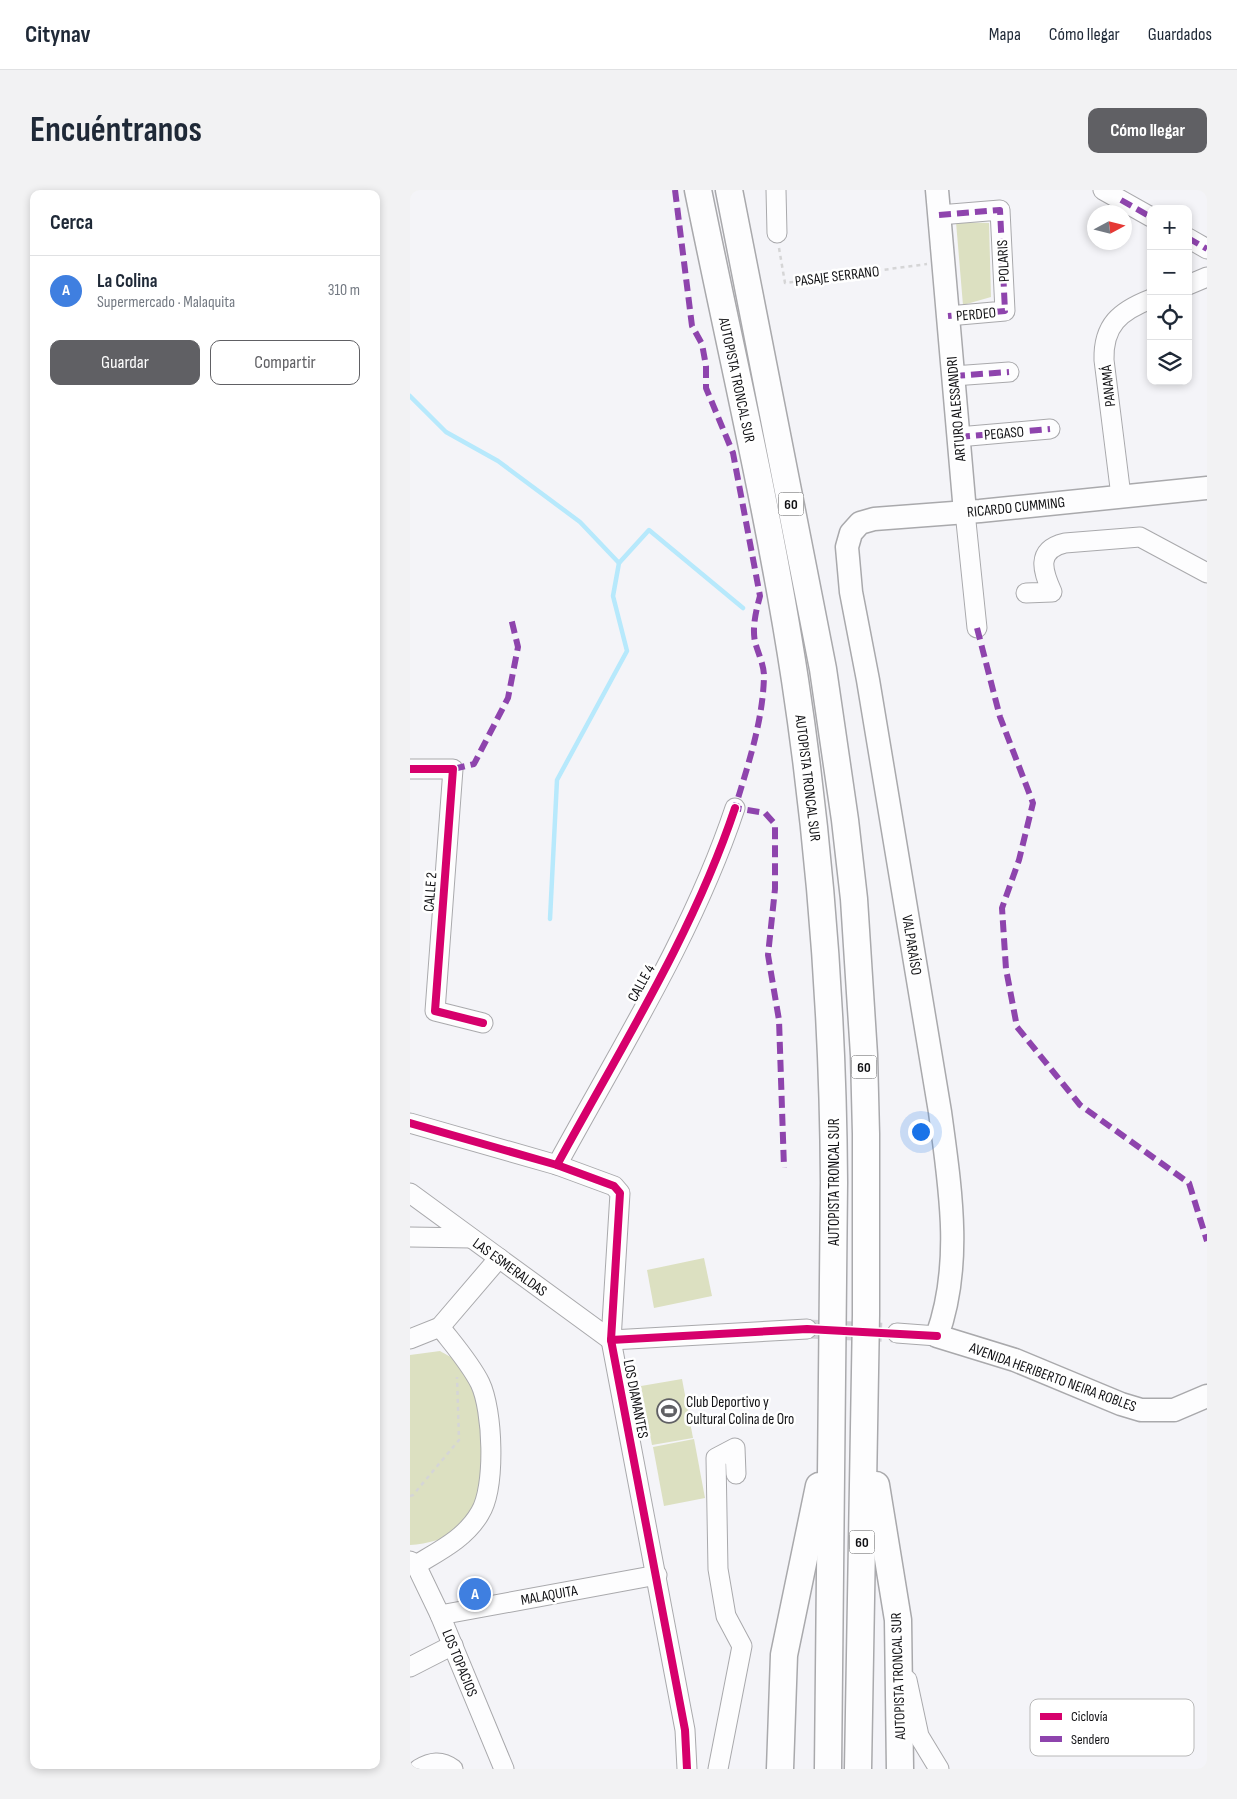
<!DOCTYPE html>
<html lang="es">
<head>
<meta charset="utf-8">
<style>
  body { margin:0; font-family:"Sofia Sans Condensed",sans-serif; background:#f2f2f3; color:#1f2937 }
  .controls { position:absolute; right:15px; top:15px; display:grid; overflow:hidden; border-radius:10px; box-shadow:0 2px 8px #0003 }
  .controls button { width:45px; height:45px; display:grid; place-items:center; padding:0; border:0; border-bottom:1px solid #e0e1e3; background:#fff; color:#1f2937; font:25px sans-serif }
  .compass { position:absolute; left:677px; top:15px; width:45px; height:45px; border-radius:50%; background:#fff; box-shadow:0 2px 8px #0003; rotate:83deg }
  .you { position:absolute; left:510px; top:941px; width:18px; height:18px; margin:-12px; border:4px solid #fff; border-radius:50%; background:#1a73e8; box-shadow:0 0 0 8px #1a73e833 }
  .badge { display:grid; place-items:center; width:32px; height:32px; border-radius:50%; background:#606064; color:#fff; font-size:16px; font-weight:700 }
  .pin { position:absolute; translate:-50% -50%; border:2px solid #fff; box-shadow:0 1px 5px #0006 }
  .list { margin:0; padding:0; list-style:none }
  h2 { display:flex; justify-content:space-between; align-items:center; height:65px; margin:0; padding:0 20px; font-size:21px }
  h2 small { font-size:16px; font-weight:400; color:#747a83 }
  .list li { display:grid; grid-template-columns:32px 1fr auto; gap:15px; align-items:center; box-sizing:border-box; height:70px; padding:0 20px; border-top:1px solid #e0e1e3 }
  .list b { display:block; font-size:19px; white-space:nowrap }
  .list p { margin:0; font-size:16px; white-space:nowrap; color:#747a83 }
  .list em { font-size:16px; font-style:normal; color:#747a83 }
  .actions { display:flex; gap:10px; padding:15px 20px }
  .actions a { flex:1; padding:11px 0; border:1px solid #606064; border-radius:10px; text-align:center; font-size:18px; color:#606064 }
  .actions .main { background:#606064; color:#fff }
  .icon { flex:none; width:28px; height:28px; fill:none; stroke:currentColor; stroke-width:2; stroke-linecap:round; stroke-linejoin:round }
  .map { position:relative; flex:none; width:797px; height:1579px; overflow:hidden; border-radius:10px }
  header { display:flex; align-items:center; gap:30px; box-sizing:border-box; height:70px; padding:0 25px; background:#fff; border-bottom:1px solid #e0e1e3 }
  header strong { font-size:24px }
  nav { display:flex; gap:28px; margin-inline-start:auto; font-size:18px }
  .intro { display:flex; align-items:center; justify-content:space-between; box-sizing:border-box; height:120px; padding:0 30px }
  h1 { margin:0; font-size:35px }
  .button { padding:12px 22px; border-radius:10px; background:#606064; color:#fff; font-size:18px; font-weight:700 }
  main { display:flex; gap:30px; padding:0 30px }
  aside { flex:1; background:#fff; border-radius:10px; box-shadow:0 2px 8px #0003 }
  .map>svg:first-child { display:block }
  .green { fill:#dce0c1 }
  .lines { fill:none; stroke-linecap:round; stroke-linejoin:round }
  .stream { stroke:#b7e9fc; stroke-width:4.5 }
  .minor-tunnel { stroke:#d2d2d6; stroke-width:19; stroke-dasharray:19 9; stroke-linecap:butt }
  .minor-casing { stroke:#a9a9ac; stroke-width:21 }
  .major-casing { stroke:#a9a9ac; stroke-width:25 }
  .highway-casing { stroke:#a9a9ac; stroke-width:29 }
  .path { stroke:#d5d5d6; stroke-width:2.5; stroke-dasharray:4 4; stroke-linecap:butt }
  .minor { stroke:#fdfdfe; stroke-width:19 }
  .major { stroke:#fdfdfe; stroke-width:22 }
  .highway { stroke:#fdfdfe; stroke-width:26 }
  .quiet { stroke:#8e44ad; stroke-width:6; stroke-dasharray:12 6; stroke-linecap:butt }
  .cycleway-casing { stroke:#fff; stroke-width:11 }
  .cycleway { stroke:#d6006c; stroke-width:8 }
  .labels { text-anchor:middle; stroke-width:5; stroke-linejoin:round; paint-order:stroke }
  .shield { fill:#fff; stroke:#58585a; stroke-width:1 }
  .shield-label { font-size:14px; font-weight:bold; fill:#111114 }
  .street-label { font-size:15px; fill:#111114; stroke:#fff }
  .poi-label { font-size:15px; fill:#111114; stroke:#fff; text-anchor:start }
  .key { fill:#fff; stroke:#b8b8b8; stroke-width:1 }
  .key-label { font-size:14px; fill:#111114 }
</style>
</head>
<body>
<header>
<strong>Citynav</strong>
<nav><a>Mapa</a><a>Cómo llegar</a><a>Guardados</a></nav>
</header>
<div class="intro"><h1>Encuéntranos</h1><a class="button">Cómo llegar</a></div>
<main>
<aside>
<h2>Cerca<small></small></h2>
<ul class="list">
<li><span class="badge" style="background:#3f7fe0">A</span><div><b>La Colina</b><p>Supermercado · Malaquita</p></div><em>310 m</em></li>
</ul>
<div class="actions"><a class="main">Guardar</a><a>Compartir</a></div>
</aside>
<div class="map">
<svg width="797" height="1579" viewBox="0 0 797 1579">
  <rect width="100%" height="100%" fill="#f4f4f8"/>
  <!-- green -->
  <g class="green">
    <path d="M546 32 579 33 581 107 553 115Z"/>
    <path d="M294 1068 302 1106 244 1118 237 1080Z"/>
    <path d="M30 1161C35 1164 42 1167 46 1171 77 1211 89 1298 50 1337 37 1349 17 1354 0 1355V1165Z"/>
    <path d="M272 1189 283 1248 242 1255 231 1196Z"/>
    <path d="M284 1249 295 1308 254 1316 243 1257Z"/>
  </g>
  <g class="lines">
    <!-- stream -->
    <g class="stream">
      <path d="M0 206 36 242 88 271 170 332 209 373"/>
      <path d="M140 729 147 590 217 461 203 406 209 373 239 340 333 418"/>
    </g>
    <!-- minor-tunnel -->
    <path class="minor-tunnel" d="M397 1139 487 1143"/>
    <!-- minor casing -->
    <g class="minor-casing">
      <g id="minor">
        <path d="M366 0 367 43"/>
        <path d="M693 0 741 27"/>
        <path d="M529 25 590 20 595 121 538 126"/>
        <path d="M778 48 797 59"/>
        <path d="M778 95 797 87"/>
        <path d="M543 186 599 182"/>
        <path d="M548 247 640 239"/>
        <path d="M711 306 694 170C693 135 710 121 741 109"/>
        <path d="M555 322 567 438"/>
        <path d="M616 403 642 402C633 382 625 360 655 353L730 347 797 383"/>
        <path d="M0 579H43L25 821 73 833"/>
        <path d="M0 933 147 975 204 996 210 1003 201 1150 275 1540 277 1579"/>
        <path d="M147 975C210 859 283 744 325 618"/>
        <path d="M0 1003 201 1150"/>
        <path d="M0 1047 61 1048"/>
        <path d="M487 1143 527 1146"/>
        <path d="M0 1149 30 1137 89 1068"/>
        <path d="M201 1150 397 1139"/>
        <path d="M0 1371 6 1375 30 1425 94 1579"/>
        <path d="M6 1375C29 1361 56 1348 70 1323 86 1297 83 1220 70 1193 60 1173 44 1155 30 1137"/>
        <path d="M30 1425 247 1385"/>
        <path d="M0 1477 43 1455"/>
        <path d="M497 1490 509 1546 529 1579"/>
        <path d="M9 1579C21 1572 31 1570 43 1579"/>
        <path d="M308 1579 332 1456 316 1426 308 1379 306 1268 325 1258 326 1284"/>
      </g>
    </g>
    <!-- major casing -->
    <g class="major-casing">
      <g id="major">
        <path d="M527 0 555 322"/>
        <path d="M797 298 570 321 464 329 450 333 441 343 437 357 441 402 458 490 530 922C540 996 553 1074 527 1146L605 1170 711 1214 731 1220H764L797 1206"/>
      </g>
    </g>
    <!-- highway casing -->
    <g class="highway-casing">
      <g id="highway">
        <path d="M288 0C321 163 360 326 385 490 410 656 423 824 424 992L418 1579"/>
        <path d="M319 0 413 479 435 630 444 709 454 865 456 944V1125L448 1579"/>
        <path d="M466 1295 488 1430 490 1579"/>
        <path d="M370 1579 374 1465 409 1296"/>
      </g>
    </g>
    <!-- path -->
    <g class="path">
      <path d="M369 58 375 93 517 74"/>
      <path d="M0 1306 3 1305 49 1250 47 1187"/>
    </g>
    <!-- minor -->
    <use href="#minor" class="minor"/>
    <!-- major -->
    <use href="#major" class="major"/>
    <!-- highway -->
    <use href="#highway" class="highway"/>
    <!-- quiet -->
    <g class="quiet">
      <path d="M265 0 282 136 292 154 296 176V198L323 263 350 406C346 421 342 437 345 452 348 463 354 475 354 486 353 531 338 575 325 618L355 623 365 634V699L358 765 369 830 374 978"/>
      <path d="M711 10 741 27"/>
      <path d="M529 25 590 20 595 121 538 126"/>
      <path d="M778 48 797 59"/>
      <path d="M543 186 599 182"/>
      <path d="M548 247 640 239"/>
      <path d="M567 438 590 527 623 613 609 670 592 718 596 779 607 837 670 915 779 993 797 1051"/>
      <path d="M43 579 64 574 98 508 108 457 101 428"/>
    </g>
    <!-- cycleway casing -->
    <g class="cycleway-casing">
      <g id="cycleway">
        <path d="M0 579H43L25 821 73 833"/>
        <path d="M0 933 147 975 204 996 210 1003 201 1150 275 1540 277 1579"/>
        <path d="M147 975C210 859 283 744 325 618"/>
        <path d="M201 1150 397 1139 527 1146"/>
      </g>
    </g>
    <!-- cycleway -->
    <use href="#cycleway" class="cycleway"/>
  </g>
  <!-- icons -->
  <defs>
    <g id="stadium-ring" transform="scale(1.25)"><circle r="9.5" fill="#fff" stroke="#606064" stroke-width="1.5"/><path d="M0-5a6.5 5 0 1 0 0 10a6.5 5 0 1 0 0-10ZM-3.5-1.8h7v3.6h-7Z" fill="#606064"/></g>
  </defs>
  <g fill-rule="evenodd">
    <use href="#stadium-ring" x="259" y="1221"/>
  </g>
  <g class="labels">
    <!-- shield labels -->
    <g class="shield">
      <rect x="368.5" y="302.5" width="25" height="23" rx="4"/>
      <rect x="441.5" y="865.5" width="25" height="23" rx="4"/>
      <rect x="439.5" y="1340.5" width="25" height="23" rx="4"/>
    </g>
    <g class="shield-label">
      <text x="381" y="319">60</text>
      <text x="454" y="882">60</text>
      <text x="452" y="1357">60</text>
    </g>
    <!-- street labels -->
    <g class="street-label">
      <text transform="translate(593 71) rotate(-93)" y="5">POLARIS</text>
      <text transform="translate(427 86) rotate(-7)" y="5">PASAJE SERRANO</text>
      <text transform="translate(566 124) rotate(-5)" y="5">PERDEO</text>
      <text transform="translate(327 190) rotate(78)" y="5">AUTOPISTA TRONCAL SUR</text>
      <text transform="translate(698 196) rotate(-96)" y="5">PANAMÁ</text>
      <text transform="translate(546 219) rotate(-95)" y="5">ARTURO ALESSANDRI</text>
      <text transform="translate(594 243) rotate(-5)" y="5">PEGASO</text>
      <text transform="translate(606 317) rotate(-6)" y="5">RICARDO CUMMING</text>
      <text transform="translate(398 588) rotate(83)" y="5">AUTOPISTA TRONCAL SUR</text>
      <text transform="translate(20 702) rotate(-86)" y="5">CALLE 2</text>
      <text transform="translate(502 755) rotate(81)" y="5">VALPARAÍSO</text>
      <text transform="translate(231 793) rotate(-61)" y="5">CALLE 4</text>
      <text transform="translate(424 992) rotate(-90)" y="5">AUTOPISTA TRONCAL SUR</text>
      <text transform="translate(100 1077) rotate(36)" y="5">LAS ESMERALDAS</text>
      <text transform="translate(643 1187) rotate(20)" y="5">AVENIDA HERIBERTO NEIRA ROBLES</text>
      <text transform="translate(226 1209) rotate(79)" y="5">LOS DIAMANTES</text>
      <text transform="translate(139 1405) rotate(-10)" y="5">MALAQUITA</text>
      <text transform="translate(50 1473) rotate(68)" y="5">LOS TOPACIOS</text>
      <text transform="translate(488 1486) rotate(-92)" y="5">AUTOPISTA TRONCAL SUR</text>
    </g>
    <!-- poi labels -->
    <g class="poi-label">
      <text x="276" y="1217">Club Deportivo y<tspan x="276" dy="17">Cultural Colina de Oro</tspan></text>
    </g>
  </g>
  <!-- legend -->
  <rect x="620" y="1509" width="164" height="57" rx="8" class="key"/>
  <rect x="630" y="1523" width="22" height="7" fill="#d6006c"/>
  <rect x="630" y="1546" width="22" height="6" fill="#8e44ad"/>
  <g class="key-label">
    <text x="661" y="1531">Ciclovía</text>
    <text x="661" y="1554">Sendero</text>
  </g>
</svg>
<div class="controls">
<button>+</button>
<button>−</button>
<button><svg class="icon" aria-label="locate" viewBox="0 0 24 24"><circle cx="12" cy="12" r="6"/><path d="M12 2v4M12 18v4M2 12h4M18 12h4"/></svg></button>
<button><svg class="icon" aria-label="layers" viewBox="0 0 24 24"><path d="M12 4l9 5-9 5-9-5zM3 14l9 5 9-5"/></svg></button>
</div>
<svg class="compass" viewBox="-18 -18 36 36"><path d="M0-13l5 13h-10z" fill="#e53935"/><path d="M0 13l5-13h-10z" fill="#747a83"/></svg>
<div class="you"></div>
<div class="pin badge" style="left:65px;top:1404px;background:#3f7fe0">A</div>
</div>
</main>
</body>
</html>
